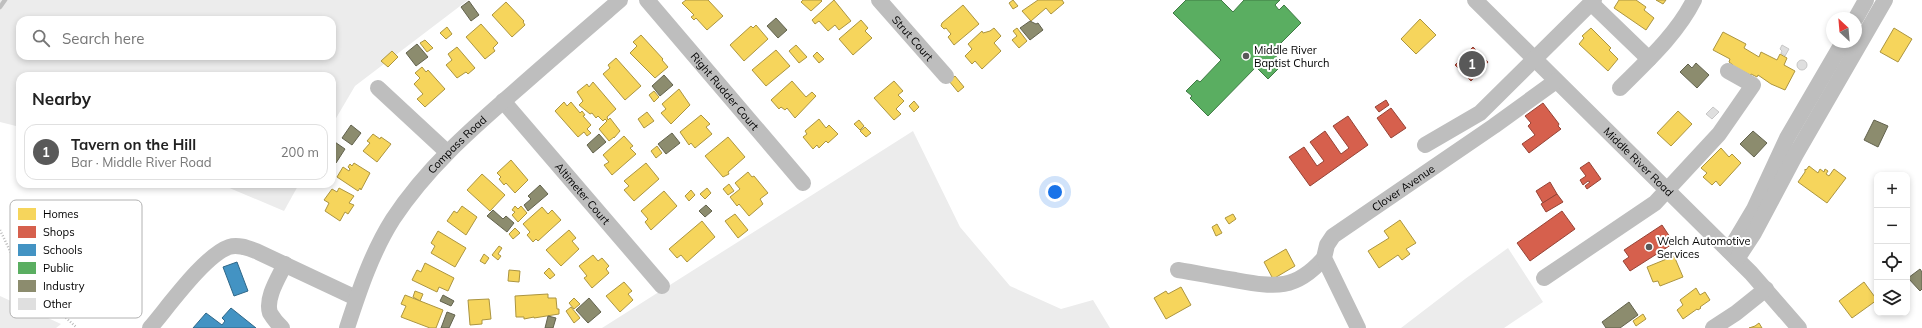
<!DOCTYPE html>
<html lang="en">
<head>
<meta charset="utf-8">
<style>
  body { margin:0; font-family:Mulish,sans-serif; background:#f6f6f6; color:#222 }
  .controls { position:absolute; right:12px; bottom:12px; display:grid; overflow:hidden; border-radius:8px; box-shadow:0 2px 6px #0003 }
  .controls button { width:36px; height:36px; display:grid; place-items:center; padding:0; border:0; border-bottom:1px solid #e0e0e0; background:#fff; color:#222; font:20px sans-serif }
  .compass { position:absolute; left:1826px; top:12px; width:36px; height:36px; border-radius:50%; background:#fff; box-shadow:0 2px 6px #0003; rotate:334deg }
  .you { position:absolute; left:1055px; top:192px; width:14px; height:14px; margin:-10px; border:3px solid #fff; border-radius:50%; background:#1a73e8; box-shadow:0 0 0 6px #1a73e833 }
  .badge { display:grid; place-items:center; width:26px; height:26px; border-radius:50%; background:#595959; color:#fff; font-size:13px; font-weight:700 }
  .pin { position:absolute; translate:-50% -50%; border:2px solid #fff; box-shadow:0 1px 4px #0006 }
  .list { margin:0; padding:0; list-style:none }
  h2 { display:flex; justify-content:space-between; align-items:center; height:52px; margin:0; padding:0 16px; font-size:17px }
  h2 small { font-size:13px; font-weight:400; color:#767676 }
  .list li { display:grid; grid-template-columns:26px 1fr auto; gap:12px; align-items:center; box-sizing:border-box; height:56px; margin:0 8px 8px; padding:0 8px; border:1px solid #e0e0e0; border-radius:12px }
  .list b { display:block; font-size:15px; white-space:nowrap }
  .list p { margin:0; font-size:13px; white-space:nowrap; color:#767676 }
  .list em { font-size:13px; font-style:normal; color:#767676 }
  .icon { flex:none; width:22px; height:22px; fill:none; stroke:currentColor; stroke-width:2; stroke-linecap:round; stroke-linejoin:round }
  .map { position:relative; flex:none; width:1922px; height:328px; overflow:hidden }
  .search { position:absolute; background:#fff; box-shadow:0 2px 6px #0003; left:16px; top:16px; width:320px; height:44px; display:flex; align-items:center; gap:10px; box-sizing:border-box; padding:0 14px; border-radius:12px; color:#767676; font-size:15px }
  .panel { position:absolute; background:#fff; box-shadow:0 2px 6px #0003; left:16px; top:72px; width:320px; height:116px; border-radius:12px }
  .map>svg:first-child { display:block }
  .green { fill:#ececec; fill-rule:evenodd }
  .homes { fill:#f6d55c; stroke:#ac9540 }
  .shops { fill:#d6604d; stroke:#964336 }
  .schools { fill:#4393c3; stroke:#2f6788 }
  .public { fill:#5aae61; stroke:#3f7a44 }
  .industry { fill:#8c8c6e; stroke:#62624d }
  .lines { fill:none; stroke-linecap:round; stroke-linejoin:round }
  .stream { stroke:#bfbfbf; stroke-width:4.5 }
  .building { fill:#dfdfdf; stroke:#c7c7c7 }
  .path { stroke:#b9b9b9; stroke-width:2.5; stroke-dasharray:1 2; stroke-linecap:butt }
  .minor { stroke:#bebebe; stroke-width:16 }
  .poi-dot { fill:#595959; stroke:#fff; stroke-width:1.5 }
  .labels { text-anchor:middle; stroke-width:4; stroke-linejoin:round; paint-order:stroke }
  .street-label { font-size:11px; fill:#000; stroke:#fff }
  .poi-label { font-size:11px; fill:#000; stroke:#fff; text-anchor:start }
  .key { fill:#fff; stroke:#b2b2b2; stroke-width:1 }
  .key-label { font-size:11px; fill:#000 }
</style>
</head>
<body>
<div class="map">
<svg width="1922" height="328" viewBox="0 0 1922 328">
  <rect width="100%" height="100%" fill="#fff"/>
  <!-- green -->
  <g class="green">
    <path d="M0 0H468L355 86 332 125V76H20V127L0 122ZM20 20H332V56H20Z"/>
    <path d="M913 131 960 227 1010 286 1061 309 1093 300 1110 328H602Z"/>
    <path d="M220 184H299L284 211Z"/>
    <path d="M1508 248 1543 302 1504 328H1401L1465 279Z"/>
    <path d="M0 296 61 324 56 328H0Z"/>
  </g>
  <!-- homes -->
  <g class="homes">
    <path d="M686 0H708L723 16 707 30 696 18 694 20 691 17 694 15 682 3Z"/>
    <path d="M803 0H821L822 1 811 11 801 2Z"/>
    <path d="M834 0 851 21 839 30 835 25 828 31 819 21 815 24 812 20Z"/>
    <path d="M1013 0 1018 6 1013 9 1009 3Z"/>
    <path d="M1038 0H1062L1064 3 1051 14 1046 8 1031 21 1022 11Z"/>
    <path d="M1619 0H1636L1646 7 1644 10 1654 18 1646 30 1614 8Z"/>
    <path d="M1656 0H1666L1663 4Z"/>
    <path d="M506 2 524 21 523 22 525 25 512 37 492 15Z"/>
    <path d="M963 5 979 24 954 45 948 37 951 34 946 28 944 29 941 26 942 23Z"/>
    <path d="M1420 19 1436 35 1416 54 1401 39Z"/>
    <path d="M861 20 868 28 865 31 872 38 853 55 839 39Z"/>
    <path d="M481 24 498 43 493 48 495 51 485 59 466 37Z"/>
    <path d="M756 25 768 39 744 61 730 45 751 26 753 28Z"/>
    <path d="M447 27 452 34 446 39 440 33Z"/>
    <path d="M994 28 1001 36 994 43 1001 51 982 69 975 61 972 64 965 56 972 49 968 44 982 31 983 33 990 31Z"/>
    <path d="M1017 28 1027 41 1019 48 1012 40 1017 36 1013 31Z"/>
    <path d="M1591 28 1611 48 1609 50 1618 59 1608 71 1579 44 1584 38 1582 36Z"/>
    <path d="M1894 28 1912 39 1898 62 1880 52Z"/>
    <path d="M1723 32 1746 44 1744 48 1759 57 1761 52 1777 60 1780 54 1787 58 1784 65 1795 71 1785 90 1771 84 1758 75 1757 77 1751 74 1750 75 1733 66V65L1729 62 1730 59 1713 50Z"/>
    <path d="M641 35 663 59 662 60 668 67 655 78 630 53 637 46 633 42Z"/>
    <path d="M425 40 433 48 427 52 420 43Z"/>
    <path d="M796 45 807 57 799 63 789 51Z"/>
    <path d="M457 47 475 68 468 74 466 72 457 78 446 65 452 60 448 54Z"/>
    <path d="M776 50 790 66 766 86 752 70Z"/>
    <path d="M392 51 398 57 388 67 381 61Z"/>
    <path d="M817 52 824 59 819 63 813 56Z"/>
    <path d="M616 58 641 86 625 100 603 74 610 68 608 65Z"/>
    <path d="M422 67 426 72 428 70 445 89 425 107 417 99 423 94 414 84 420 78 415 73Z"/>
    <path d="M955 76 964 87 958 92 949 81Z"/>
    <path d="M792 81 806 97 812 92 816 96 795 118 787 108 785 110 781 107 779 109 771 100Z"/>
    <path d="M894 81 903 91 898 95 904 101 896 109 901 114 894 120 874 98Z"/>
    <path d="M593 82 616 109 607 117 608 120 610 118 620 131 614 138V137L609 141 599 129 607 121 605 119 603 121 598 116 596 118 592 113 590 114 579 105 583 101 577 92 587 84 589 87Z"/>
    <path d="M679 89 690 105 671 124 661 113 666 109 662 104Z"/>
    <path d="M654 91 659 97 654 102 649 95Z"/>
    <path d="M914 101 919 107 914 112 909 106Z"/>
    <path d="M564 102 567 106 571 102 580 113 582 111 585 115 583 116 591 125 587 129 591 133 587 136 584 132 578 137 555 111Z"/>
    <path d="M1678 111 1692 124 1671 146 1657 133Z"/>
    <path d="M647 112 654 121 644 128 638 119Z"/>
    <path d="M701 115 710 124 706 127 712 134 695 148 691 143 689 145 680 132Z"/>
    <path d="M819 119 826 128 829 125 838 134 828 143 826 141 819 148 817 145 813 149 803 137 807 134 805 131Z"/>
    <path d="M859 120 864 126 860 130 854 124Z"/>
    <path d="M865 127 871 133 866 137 860 131Z"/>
    <path d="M373 134 380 139 381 137 391 144 377 162 363 151 370 143 367 141Z"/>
    <path d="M624 136 633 146 630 148 636 154 612 175 604 165 609 162 603 155Z"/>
    <path d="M728 137 745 157 728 172 729 174 723 177 705 156Z"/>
    <path d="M657 146 662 153 656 158 651 151Z"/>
    <path d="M1721 148 1729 157 1732 154 1741 163 1720 186 1716 181 1712 185 1703 177 1707 173 1701 168Z"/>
    <path d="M511 160 528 180 515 193 506 183 504 185 499 179 501 177 497 173Z"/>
    <path d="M354 163 370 173 361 190 360 188 358 191 337 177 343 167 349 171 350 169 348 167 350 164 352 166Z"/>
    <path d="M646 163 659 179 634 201 624 190 629 186 624 181Z"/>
    <path d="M1809 166 1818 173 1820 169 1824 172 1825 169 1828 171 1826 174 1829 176 1834 169 1846 178 1827 203 1798 182 1805 172V169L1806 170Z"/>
    <path d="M748 172 752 177 754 176 768 193 760 199 763 204 749 216 739 204 737 206 730 197 740 189 735 183Z"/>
    <path d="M482 174 505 195 490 211 467 190Z"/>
    <path d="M729 184 734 191 728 195 723 189Z"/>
    <path d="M339 188 354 196 349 203 354 205 348 214 345 212 340 221 325 211 329 203 324 200 332 189 337 192Z"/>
    <path d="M707 188 711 193 705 199 700 194Z"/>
    <path d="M691 190 695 195 689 201 685 196Z"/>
    <path d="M664 191 677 206 651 230 645 222 648 219 641 211Z"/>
    <path d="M462 206 477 217 466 235 447 221 454 211 457 213Z"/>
    <path d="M515 206 518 209 521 206 527 213 518 222 512 215 515 212 512 210Z"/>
    <path d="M542 207 548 214 552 210 561 220 538 241 536 239 533 242 527 235 530 232 523 224Z"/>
    <path d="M735 214 748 230 738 238 725 221Z"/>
    <path d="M1233 214 1236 219 1229 224 1225 218Z"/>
    <path d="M1400 220 1416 243 1406 249 1410 254 1402 260 1398 255 1379 268 1368 251 1389 238 1384 231Z"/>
    <path d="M702 221 715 237 687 262 681 255 677 258 669 249Z"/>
    <path d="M1217 224 1222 233 1216 236 1212 227Z"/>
    <path d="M515 228 520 233 513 239 509 234Z"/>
    <path d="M569 230 576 238 572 241 579 249 561 266 546 250Z"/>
    <path d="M438 231 466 248 455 267 431 253 435 246 431 243Z"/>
    <path d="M499 246 502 248 498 254 501 256 498 260 492 255Z"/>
    <path d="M1286 249 1295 266 1273 279 1264 262Z"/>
    <path d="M484 254 489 258 485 264 480 261Z"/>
    <path d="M593 255 598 261 602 258 609 266 606 269 609 273 592 288 584 278 587 276 579 266Z"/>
    <path d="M1674 256 1683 277 1660 286 1658 281 1653 282 1647 267Z"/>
    <path d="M425 263 454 278 448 291 439 287 437 292 412 280 417 270 421 272Z"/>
    <path d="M549 268 555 275 550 279 544 273Z"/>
    <path d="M509 270 520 271 519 282 508 281Z"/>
    <path d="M624 282 632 291 628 294 633 300 620 312 606 296Z"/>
    <path d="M1864 282 1877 300 1852 318 1839 301Z"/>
    <path d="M1181 287 1191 305 1166 319 1154 298 1166 291 1168 294Z"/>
    <path d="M1696 288 1700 295 1705 292 1710 300 1700 307 1701 308 1698 310 1697 309 1683 319 1677 310 1683 305 1680 300Z"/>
    <path d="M415 291 423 294 420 301 413 297Z"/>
    <path d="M548 294V298H556L557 309H559V314L534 318V317L524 319V317H516L515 296Z"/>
    <path d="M405 295 443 310 436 328H430L401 317 406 306 401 304Z"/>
    <path d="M574 298 580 304 574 309 569 303Z"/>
    <path d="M489 299 491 319 482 320V324L470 325 468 300Z"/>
    <path d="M571 307 580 318 574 323 566 311Z"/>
    <path d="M1643 314 1646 319 1636 326 1633 321Z"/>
    <path d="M1759 323 1762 328H1749L1755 326Z"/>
  </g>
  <!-- shops -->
  <g class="shops">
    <path d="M1473 47 1488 62 1471 81 1455 65Z"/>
    <path d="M1386 100 1389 105 1379 112 1375 107Z"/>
    <path d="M1543 103 1559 124 1558 126 1561 129 1529 153 1522 144 1535 135 1528 126 1531 123 1525 116Z"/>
    <path d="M1391 108 1406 128 1391 138 1377 118Z"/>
    <path d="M1348 116 1368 145 1310 186 1289 157 1304 147 1317 166 1324 161 1310 142 1325 131 1341 154 1349 148 1333 126Z"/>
    <path d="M1589 162 1601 179 1587 189 1585 186 1590 182 1588 181 1583 185 1580 180 1586 176 1580 168Z"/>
    <path d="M1550 182 1557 194 1543 203 1536 191Z"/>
    <path d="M1557 194 1563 202 1546 212 1541 204Z"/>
    <path d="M1562 211 1575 229 1530 261 1517 243Z"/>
    <path d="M1662 225 1674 243 1630 271 1623 261 1629 257 1624 250Z"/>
  </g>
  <!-- schools -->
  <g class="schools">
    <path d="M237 262 248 291 234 296 223 267Z"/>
    <path d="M231 308 256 328H193L206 313 222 325 225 321 222 318Z"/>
  </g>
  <!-- public -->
  <path class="public" d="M1186 0H1221L1233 12 1244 0H1280L1275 5 1279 10 1284 5 1301 23 1272 52 1283 64 1268 79 1256 67 1208 116 1190 98 1192 96 1186 91 1197 80 1200 82 1221 60 1173 13Z"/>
  <!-- industry -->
  <g class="industry">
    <path d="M469 1 479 15 471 21 461 7Z"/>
    <path d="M776 18 787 30 778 38 767 26Z"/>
    <path d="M1030 21 1036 24 1038 23 1043 30 1030 40 1020 28Z"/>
    <path d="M417 44 428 57 416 66 406 53Z"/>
    <path d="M1696 63 1709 75 1697 88 1680 72 1688 64 1692 68Z"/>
    <path d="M664 75 673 85 660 96 652 86Z"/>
    <path d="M1874 120 1888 126 1878 147 1864 140Z"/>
    <path d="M351 125 361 133 352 145 342 138Z"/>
    <path d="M1753 131 1767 143 1754 157 1740 144Z"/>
    <path d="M672 133 680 143 666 154 658 144Z"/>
    <path d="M599 134 606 142 593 153 587 145Z"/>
    <path d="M332 140 345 149 336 163 332 161Z"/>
    <path d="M540 185 548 194 528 211 524 205 531 199 528 196Z"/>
    <path d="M706 205 712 211 705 217 699 211Z"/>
    <path d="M493 210 503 219 506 216 514 223 507 232 487 216Z"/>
    <path d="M1920 269 1922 272V289L1920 291 1908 278Z"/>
    <path d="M443 295 454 301 451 306 440 301Z"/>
    <path d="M589 298 601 312 588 323 576 310Z"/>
    <path d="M1629 302 1638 315 1620 328H1606L1602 322Z"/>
    <path d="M447 312 455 315 449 328H441Z"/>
    <path d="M548 316 556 318 553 328H545Z"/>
  </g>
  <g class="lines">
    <!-- stream -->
    <path class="stream" d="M0 7 5 0"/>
  </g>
  <!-- building -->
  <g class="building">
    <path d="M1782 45 1789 49 1785 56 1781 53 1782 51 1780 49Z"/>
    <circle cx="1802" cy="65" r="5"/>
    <path d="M1713 107 1719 112 1712 119 1706 114Z"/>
  </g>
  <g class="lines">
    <!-- path -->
    <path class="path" d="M0 230 11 253 34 289 76 327"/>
    <!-- minor -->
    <g class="minor">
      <path id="s1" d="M647 0 803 183"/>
      <path id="s2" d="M879 0 946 76"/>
      <path id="s3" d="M1475 0 1751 273 1799 328"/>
      <path d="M1591 3 1649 59"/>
      <path d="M1856 18 1866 0"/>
      <path d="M378 88 447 152"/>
      <path d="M1620 88C1647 61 1677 34 1694 0"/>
      <path id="s4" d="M503 101 662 286"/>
      <path d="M1425 145 1480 113 1594 0"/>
      <path d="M1729 251 1754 209 1787 138 1843 42"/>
      <path d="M1737 259 1754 233 1796 154 1885 0"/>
      <path d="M1178 270C1197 273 1216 277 1235 280 1275 287 1295 291 1324 258"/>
      <path d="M1544 278 1655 203 1719 134 1753 85 1728 71"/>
      <path d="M150 328C168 307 205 255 229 247 238 244 248 248 256 251L356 298"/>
      <path d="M282 328C278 324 273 318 270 313 265 298 279 277 285 264"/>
      <path id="s5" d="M347 328C359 291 372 252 393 219 426 169 469 131 514 92 549 61 584 31 620 0"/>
      <path id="s6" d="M1358 328 1324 258 1327 245 1333 236 1494 126 1556 81"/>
      <path d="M1713 328 1736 313 1766 289"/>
    </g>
  </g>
  <!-- markers -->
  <g class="poi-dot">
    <circle cx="1246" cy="56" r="4"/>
    <circle cx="1649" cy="247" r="4"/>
  </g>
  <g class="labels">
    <!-- street labels -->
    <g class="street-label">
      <text dy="4" stroke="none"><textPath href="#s2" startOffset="51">Strut Court</textPath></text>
      <text dy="4" stroke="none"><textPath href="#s1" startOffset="120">Right Rudder Court</textPath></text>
      <text dy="4" stroke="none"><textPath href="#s5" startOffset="217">Compass Road</textPath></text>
      <text dy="4" stroke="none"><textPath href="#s3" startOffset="230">Middle River Road</textPath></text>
      <text dy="4" stroke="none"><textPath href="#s6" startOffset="187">Clover Avenue</textPath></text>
      <text dy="4" stroke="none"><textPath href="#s4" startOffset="122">Altimeter Court</textPath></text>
    </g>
    <!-- poi labels -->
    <g class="poi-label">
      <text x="1254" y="54">Middle River<tspan x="1254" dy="13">Baptist Church</tspan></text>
      <text x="1657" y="245">Welch Automotive<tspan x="1657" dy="13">Services</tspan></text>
    </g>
  </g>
  <!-- legend -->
  <rect x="10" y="200" width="132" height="118" rx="6" class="key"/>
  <rect x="18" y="208" width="18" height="12" fill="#f6d55c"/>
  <rect x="18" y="226" width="18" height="12" fill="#d6604d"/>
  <rect x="18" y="244" width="18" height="12" fill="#4393c3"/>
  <rect x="18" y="262" width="18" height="12" fill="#5aae61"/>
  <rect x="18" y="280" width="18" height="12" fill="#8c8c6e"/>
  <rect x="18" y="298" width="18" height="12" fill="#dfdfdf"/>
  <g class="key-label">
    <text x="43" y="218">Homes</text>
    <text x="43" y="236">Shops</text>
    <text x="43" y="254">Schools</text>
    <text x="43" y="272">Public</text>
    <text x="43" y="290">Industry</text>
    <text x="43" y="308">Other</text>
  </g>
</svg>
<div class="controls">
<button>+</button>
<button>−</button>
<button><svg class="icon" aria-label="locate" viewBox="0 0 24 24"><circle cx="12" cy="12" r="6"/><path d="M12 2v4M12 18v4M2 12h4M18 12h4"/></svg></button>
<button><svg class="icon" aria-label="layers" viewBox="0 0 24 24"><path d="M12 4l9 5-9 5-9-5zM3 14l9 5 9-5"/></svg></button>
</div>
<svg class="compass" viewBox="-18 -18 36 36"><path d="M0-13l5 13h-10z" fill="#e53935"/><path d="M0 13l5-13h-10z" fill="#767676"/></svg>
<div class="you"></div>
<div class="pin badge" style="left:1472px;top:64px">1</div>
<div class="search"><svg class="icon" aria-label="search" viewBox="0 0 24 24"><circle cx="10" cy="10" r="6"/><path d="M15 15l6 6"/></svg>Search here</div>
<section class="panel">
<h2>Nearby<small></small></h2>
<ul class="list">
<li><span class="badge">1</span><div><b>Tavern on the Hill</b><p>Bar · Middle River Road</p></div><em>200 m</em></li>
</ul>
</section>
</div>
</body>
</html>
